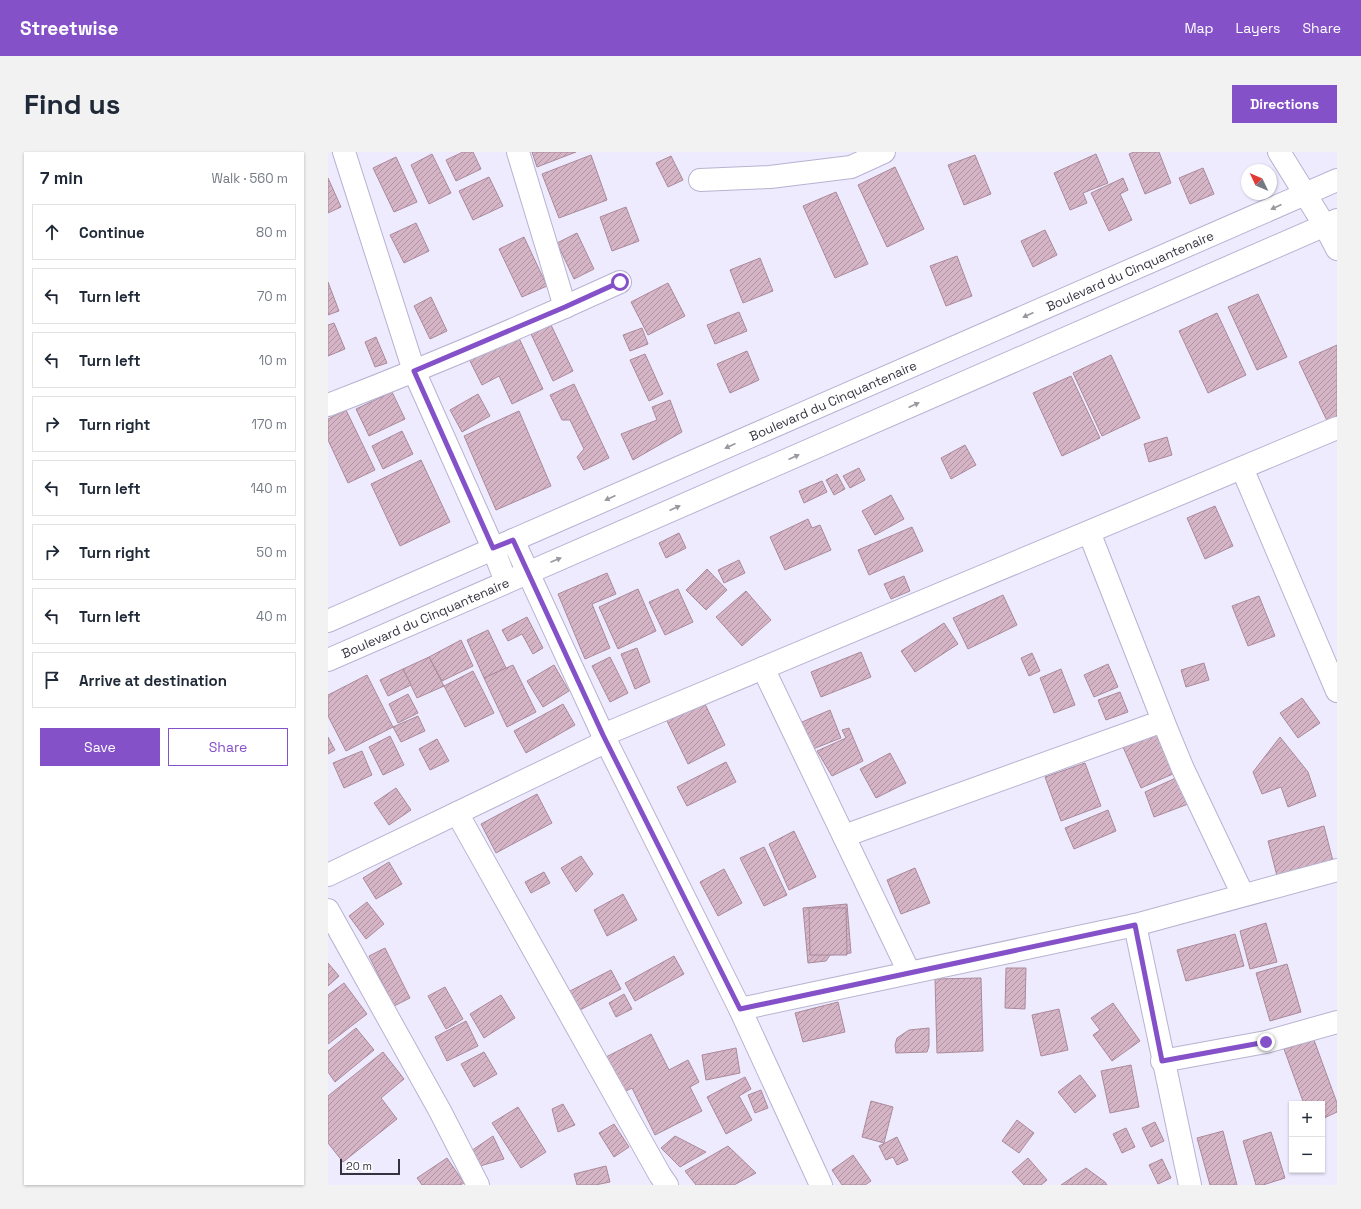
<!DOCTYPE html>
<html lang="en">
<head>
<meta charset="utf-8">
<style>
  body { margin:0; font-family:"Space Grotesk",sans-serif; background:#f2f2f3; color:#1f2937 }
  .controls { position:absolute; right:12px; bottom:12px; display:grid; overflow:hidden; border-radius:0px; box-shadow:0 1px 3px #0004 }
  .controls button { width:36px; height:36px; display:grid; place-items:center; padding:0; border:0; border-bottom:1px solid #e0e1e3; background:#fff; color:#1f2937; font:20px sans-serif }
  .compass { position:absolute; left:913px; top:12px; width:36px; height:36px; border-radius:50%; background:#fff; box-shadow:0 1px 3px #0004; rotate:314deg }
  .scale { position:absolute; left:12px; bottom:10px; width:60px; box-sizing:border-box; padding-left:4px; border:2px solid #35323f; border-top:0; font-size:11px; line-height:14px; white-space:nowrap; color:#35323f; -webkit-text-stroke:3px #fff; paint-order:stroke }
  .stop { position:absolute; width:12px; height:12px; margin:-9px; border:3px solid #8551c9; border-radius:50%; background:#fff }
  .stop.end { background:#8551c9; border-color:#fff; box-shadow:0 1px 4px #0008 }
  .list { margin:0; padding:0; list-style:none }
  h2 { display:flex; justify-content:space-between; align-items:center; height:52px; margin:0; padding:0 16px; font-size:17px }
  h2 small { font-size:13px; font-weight:400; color:#747a83 }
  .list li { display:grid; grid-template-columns:26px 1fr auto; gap:12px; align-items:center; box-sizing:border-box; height:56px; margin:0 8px 8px; padding:0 8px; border:1px solid #e0e1e3; border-radius:0px }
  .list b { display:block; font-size:15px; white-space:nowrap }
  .list em { font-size:13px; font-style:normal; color:#747a83 }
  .actions { display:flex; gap:8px; padding:12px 16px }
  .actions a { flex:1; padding:9px 0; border:1px solid #8551c9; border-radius:0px; text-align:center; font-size:14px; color:#8551c9 }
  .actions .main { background:#8551c9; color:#fff }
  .icon { flex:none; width:22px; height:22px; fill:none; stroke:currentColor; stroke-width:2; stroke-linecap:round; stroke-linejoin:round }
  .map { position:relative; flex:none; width:1009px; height:1033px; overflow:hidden; border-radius:0px }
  header { display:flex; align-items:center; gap:24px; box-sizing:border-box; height:56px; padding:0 20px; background:#8551c9; color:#fff }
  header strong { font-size:19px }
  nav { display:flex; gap:22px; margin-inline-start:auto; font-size:14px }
  .intro { display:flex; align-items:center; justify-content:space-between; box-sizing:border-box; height:96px; padding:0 24px }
  h1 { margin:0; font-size:28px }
  .button { padding:10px 18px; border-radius:0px; background:#8551c9; color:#fff; font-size:14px; font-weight:700 }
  main { display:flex; gap:24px; padding:0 24px }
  aside { flex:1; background:#fff; border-radius:0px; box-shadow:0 1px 3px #0004 }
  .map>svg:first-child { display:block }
  .building { fill:url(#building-hatch); stroke:#aa8a9b }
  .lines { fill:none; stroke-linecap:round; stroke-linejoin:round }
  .minor-casing { stroke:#b8b2d1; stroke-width:24 }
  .secondary-casing { stroke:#b8b2d1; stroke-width:24 }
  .minor { stroke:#fff; stroke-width:22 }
  .secondary { stroke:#fff; stroke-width:22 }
  .oneway { fill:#9a989f }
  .route { stroke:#8551c9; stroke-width:5 }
  .labels { text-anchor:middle; stroke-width:4; stroke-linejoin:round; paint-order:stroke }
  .street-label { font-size:13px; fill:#35323f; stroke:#fff }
</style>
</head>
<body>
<header>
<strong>Streetwise</strong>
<nav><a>Map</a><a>Layers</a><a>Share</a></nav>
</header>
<div class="intro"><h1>Find us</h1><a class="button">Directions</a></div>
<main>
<aside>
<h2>7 min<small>Walk · 560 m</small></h2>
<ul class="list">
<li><svg class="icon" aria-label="ahead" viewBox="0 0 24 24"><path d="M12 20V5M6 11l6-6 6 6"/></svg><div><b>Continue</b></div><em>80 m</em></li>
<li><svg class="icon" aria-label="left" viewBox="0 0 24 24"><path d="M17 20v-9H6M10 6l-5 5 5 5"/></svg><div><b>Turn left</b></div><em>70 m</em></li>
<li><svg class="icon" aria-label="left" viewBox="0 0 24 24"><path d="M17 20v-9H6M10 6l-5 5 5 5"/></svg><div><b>Turn left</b></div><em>10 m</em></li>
<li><svg class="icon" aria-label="right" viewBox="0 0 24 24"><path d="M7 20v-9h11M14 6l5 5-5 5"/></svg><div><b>Turn right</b></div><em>170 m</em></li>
<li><svg class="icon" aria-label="left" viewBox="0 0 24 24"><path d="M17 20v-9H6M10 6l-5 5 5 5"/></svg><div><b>Turn left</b></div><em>140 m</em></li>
<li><svg class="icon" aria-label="right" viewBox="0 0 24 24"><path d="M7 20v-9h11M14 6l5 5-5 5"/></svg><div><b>Turn right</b></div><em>50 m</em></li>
<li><svg class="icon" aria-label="left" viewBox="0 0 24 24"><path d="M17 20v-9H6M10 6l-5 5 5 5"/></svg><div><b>Turn left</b></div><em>40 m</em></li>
<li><svg class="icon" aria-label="arrive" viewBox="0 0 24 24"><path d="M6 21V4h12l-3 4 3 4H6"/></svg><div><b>Arrive at destination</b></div></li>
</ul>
<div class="actions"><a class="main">Save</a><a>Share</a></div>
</aside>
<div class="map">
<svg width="1009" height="1033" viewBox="0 0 1009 1033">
  <defs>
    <pattern id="building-hatch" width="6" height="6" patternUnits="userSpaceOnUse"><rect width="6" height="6" fill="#d5b4c6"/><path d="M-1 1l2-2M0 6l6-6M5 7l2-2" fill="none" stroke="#ae93a2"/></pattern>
  </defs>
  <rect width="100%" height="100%" fill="#efebff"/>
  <!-- building -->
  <g class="building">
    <path d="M135 0H145L153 17 128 29 118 8Z"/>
    <path d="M204 0H248L209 15Z"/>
    <path d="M806 0H831L843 31 817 42 801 2Z"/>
    <path d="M104 2 123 41 101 52 83 13Z"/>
    <path d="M768 2 780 31 755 41 759 51 742 58 726 21Z"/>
    <path d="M263 3 279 48 231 66 214 22Z"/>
    <path d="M647 3 663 42 636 53 620 13Z"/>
    <path d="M343 4 355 28 340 35 328 11Z"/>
    <path d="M68 5 89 50 66 60 45 16Z"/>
    <path d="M567 15 596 77 559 95 530 33Z"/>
    <path d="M875 16 886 42 862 52 851 26Z"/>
    <path d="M161 25 175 54 145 68 131 39Z"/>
    <path d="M0 26 13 55 0 61Z"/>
    <path d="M795 26 800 38 792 42 804 68 781 79 763 41Z"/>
    <path d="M508 40 540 112 507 126 475 54Z"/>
    <path d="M298 55 311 89 284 99 272 65Z"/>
    <path d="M88 71 101 99 76 111 62 83Z"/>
    <path d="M717 78 729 103 705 115 693 89Z"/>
    <path d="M249 81 266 117 246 127 229 91Z"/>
    <path d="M196 85 219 134 194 145 171 97Z"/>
    <path d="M629 104 644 144 618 154 602 114Z"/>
    <path d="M432 106 445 139 415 151 402 118Z"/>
    <path d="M0 130 11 159 0 163Z"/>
    <path d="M340 131 357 164 320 183 303 150Z"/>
    <path d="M930 142 959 205 929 218 900 155Z"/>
    <path d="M103 145 119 179 102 187 86 154Z"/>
    <path d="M411 160 419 179 387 192 379 173Z"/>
    <path d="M889 161 918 223 880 241 851 179Z"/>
    <path d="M6 171 17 197 0 204V173Z"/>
    <path d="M223 173 245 219 225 229 203 182Z"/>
    <path d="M314 176 320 192 302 199 295 183Z"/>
    <path d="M190 184 215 237 184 252 171 224 154 233 141 207Z"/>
    <path d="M48 185 59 211 47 215 37 190Z"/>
    <path d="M1009 193V269L1001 273 971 210Z"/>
    <path d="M419 199 431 228 402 241 389 212Z"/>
    <path d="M317 202 335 242 321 249 302 208Z"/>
    <path d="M783 203 812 266 774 284 745 221Z"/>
    <path d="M743 224 772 286 734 304 705 241Z"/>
    <path d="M246 232 281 306 256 318 249 305 256 297 242 268H234L222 243Z"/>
    <path d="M64 240 77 267 41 284 28 257Z"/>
    <path d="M150 242 162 264 134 280 122 258Z"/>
    <path d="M342 248 354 280 305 308 293 282 329 268 324 255Z"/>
    <path d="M18 258 47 318 20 331 0 288V267Z"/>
    <path d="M191 259 223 334 168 358 136 284Z"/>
    <path d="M74 279 85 302 55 317 44 294Z"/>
    <path d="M839 285 844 303 821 310 816 292Z"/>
    <path d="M637 293 648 313 623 327 613 306Z"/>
    <path d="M93 308 122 370 72 394 43 332Z"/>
    <path d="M531 316 537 328 522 336 515 324Z"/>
    <path d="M509 322 517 337 506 343 498 328Z"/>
    <path d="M494 329 499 340 476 351 471 339Z"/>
    <path d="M563 343 576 367 547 383 534 359Z"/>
    <path d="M887 354 905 394 877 407 859 366Z"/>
    <path d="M480 367 484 376 492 373 503 398 457 418 442 385Z"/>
    <path d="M584 375 595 399 541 423 530 398Z"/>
    <path d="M351 381 358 396 338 406 331 391Z"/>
    <path d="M411 408 417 421 396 431 390 418Z"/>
    <path d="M379 417 399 438 378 458 358 438Z"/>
    <path d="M279 421 288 442 264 452 282 496 257 507 230 442Z"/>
    <path d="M576 424 582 439 563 447 556 432Z"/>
    <path d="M310 437 328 479 290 497 271 455Z"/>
    <path d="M350 437 365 470 337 483 321 450Z"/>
    <path d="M418 439 443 468 414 494 388 465Z"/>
    <path d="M675 443 689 473 640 497 625 466Z"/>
    <path d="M931 444 947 484 920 494 904 454Z"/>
    <path d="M199 465 215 496 205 502 194 482 180 489 174 478Z"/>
    <path d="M616 471 630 492 587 520 573 499Z"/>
    <path d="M160 478 178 516 156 526 139 488Z"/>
    <path d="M133 488 145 514 114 529 101 505Z"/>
    <path d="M309 496 322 530 307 537 293 502Z"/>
    <path d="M533 500 543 525 493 545 483 520Z"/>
    <path d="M704 501 712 519 701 524 693 506Z"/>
    <path d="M101 505 116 534 89 546 75 517Z"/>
    <path d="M282 505 300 541 282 550 264 514Z"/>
    <path d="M876 511 881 528 858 535 853 518Z"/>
    <path d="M780 512 790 535 766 545 756 523Z"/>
    <path d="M185 513 208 560 179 575 156 526Z"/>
    <path d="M226 513 241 539 215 555 199 529Z"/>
    <path d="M75 517 83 533 60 544 52 528Z"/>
    <path d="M733 517 747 553 726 561 712 526Z"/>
    <path d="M145 519 166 561 137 575 116 534Z"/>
    <path d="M39 523 65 575 18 599 0 564V543Z"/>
    <path d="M792 540 800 560 778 568 770 548Z"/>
    <path d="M80 542 90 561 70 571 61 552Z"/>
    <path d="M374 546 397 593 360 612 337 565Z"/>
    <path d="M974 546 992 571 970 586 952 561Z"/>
    <path d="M235 552 247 573 198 601 186 579Z"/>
    <path d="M502 558 513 586 485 597 474 570Z"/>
    <path d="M90 564 97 579 73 590 65 575Z"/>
    <path d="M521 576 535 609 504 624 489 599 518 586 514 578Z"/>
    <path d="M836 577 854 618 813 636 795 595Z"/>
    <path d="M62 584 76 613 55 623 41 595Z"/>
    <path d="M0 585 7 598 0 602Z"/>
    <path d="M952 585 980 620 988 644 960 655 953 635 934 642 925 620Z"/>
    <path d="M109 587 121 609 102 618 91 597Z"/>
    <path d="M34 599 44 623 16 636 5 611Z"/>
    <path d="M562 601 578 631 548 646 532 617Z"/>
    <path d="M398 610 408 630 359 654 349 635Z"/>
    <path d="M757 611 773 654 733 669 717 625Z"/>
    <path d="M850 625 860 652 826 665 817 640Z"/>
    <path d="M68 636 83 658 61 673 46 651Z"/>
    <path d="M209 642 224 671 168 701 153 672Z"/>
    <path d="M780 658 788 679 746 697 737 676Z"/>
    <path d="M996 674 1005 709 949 724 940 689Z"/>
    <path d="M466 679 488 725 461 738 441 692Z"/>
    <path d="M436 695 459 743 436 754 412 706Z"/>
    <path d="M253 704 265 722 248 740 233 716Z"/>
    <path d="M61 710 74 732 48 747 35 726Z"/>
    <path d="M587 716 602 751 573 762 559 728Z"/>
    <path d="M396 717 414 751 390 764 372 730Z"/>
    <path d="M216 720 222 731 203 741 197 730Z"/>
    <path d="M295 742 309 768 279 784 266 758Z"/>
    <path d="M39 750 56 772 38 787 21 764Z"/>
    <path d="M519 752 523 801 502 803 498 809 480 811 475 756Z"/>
    <path d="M481 756H518L519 803H482Z"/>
    <path d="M938 771 949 810 922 817 912 779Z"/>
    <path d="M907 782 916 814 858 829 849 798Z"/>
    <path d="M57 796 82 846 66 854 41 804Z"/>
    <path d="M346 804 356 822 307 849 297 831Z"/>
    <path d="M0 811 11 824 0 834Z"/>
    <path d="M959 812 973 860 942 869 928 821Z"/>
    <path d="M678 816H698L697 857 677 856Z"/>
    <path d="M283 818 293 837 246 861 236 842Z"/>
    <path d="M653 826 655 899 609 901 607 827Z"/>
    <path d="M16 831 39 862 0 892V843Z"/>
    <path d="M117 835 135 867 118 877 100 844Z"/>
    <path d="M296 842 304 857 288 865 281 851Z"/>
    <path d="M173 843 187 866 156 886 142 862Z"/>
    <path d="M510 850 517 880 475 890 467 861Z"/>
    <path d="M785 851 812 889 784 909 765 883 772 878 763 866Z"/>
    <path d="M731 857 740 898 713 904 704 863Z"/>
    <path d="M138 869 150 894 119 909 107 885Z"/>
    <path d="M28 876 46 898 7 930 0 920V899Z"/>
    <path d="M601 876V894L599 900 568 901 567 893 569 886 581 878Z"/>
    <path d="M323 882 341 918 360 908 371 930 362 935 374 959 327 983 304 936 296 940 278 905Z"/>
    <path d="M986 888 1009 951V960L994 967V952H976L956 897Z"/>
    <path d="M408 896 412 921 378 928 374 903Z"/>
    <path d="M55 900 76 927 53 946 69 967 15 1010 0 991V944Z"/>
    <path d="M156 900 169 922 146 935 133 912Z"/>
    <path d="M803 913 811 955 782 961 773 919Z"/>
    <path d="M752 923 768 944 747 961 730 940Z"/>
    <path d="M417 925 423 937 411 944 424 968 398 982 379 945Z"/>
    <path d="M433 938 440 956 427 961 420 943Z"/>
    <path d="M543 949 565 955 556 991 534 985Z"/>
    <path d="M235 952 247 973 230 980 224 957Z"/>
    <path d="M190 955 218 1000 193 1016 164 971Z"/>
    <path d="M689 968 706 981 691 1001 674 989Z"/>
    <path d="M827 970 836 989 823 995 814 976Z"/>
    <path d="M286 972 301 995 286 1005 271 981Z"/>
    <path d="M798 976 807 995 794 1001 785 982Z"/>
    <path d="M895 979 909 1033H882L869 986Z"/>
    <path d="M943 980 957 1026 935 1033H928L915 989Z"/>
    <path d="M165 984 176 1007 152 1014 143 999Z"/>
    <path d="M347 984 378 1000 352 1015 333 996Z"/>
    <path d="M569 985 580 1008 569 1013 565 1005 558 1008 551 994Z"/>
    <path d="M400 994 428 1021 406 1033H368L357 1019Z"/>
    <path d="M525 1003 543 1029 537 1033H514L504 1018Z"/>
    <path d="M119 1006 136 1031 132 1033H94L89 1026Z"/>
    <path d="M700 1006 719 1028 713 1033H696L684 1020Z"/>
    <path d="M834 1007 843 1026 830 1032 821 1013Z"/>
    <path d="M278 1014 282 1030 267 1033H249L246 1022Z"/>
    <path d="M758 1016 777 1030 779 1033H733Z"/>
  </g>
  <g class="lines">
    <!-- minor casing -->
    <g class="minor-casing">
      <g id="minor">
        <path d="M16 0 86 219 165 396 178 430"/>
        <path d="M190 0 237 155"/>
        <path d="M951 0 997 74 1009 97"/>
        <path d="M372 28 442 25 523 15 556 0"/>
        <path d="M0 253C99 215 196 174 292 130"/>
        <path d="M914 316 1009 539"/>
        <path d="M761 380 838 576 855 617 915 743"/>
        <path d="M185 388 275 583 412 857 493 1033"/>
        <path d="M435 516 581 820"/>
        <path d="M275 583 1009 276"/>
        <path d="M129 661 332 1023 339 1033"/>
        <path d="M516 684 835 569"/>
        <path d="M0 723 279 589"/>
        <path d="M0 758 112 959 150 1033"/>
        <path d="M807 773 862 1033"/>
        <path d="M412 857 807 773 1009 718"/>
        <path d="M834 909 938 890 1009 870"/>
      </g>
    </g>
    <!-- secondary casing -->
    <g class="secondary-casing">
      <g id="secondary">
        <path id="s1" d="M0 469 1009 28"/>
        <path id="s2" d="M0 508 1009 68"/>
      </g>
    </g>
    <!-- minor -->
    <use href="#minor" class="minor"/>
    <!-- secondary -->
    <use href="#secondary" class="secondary"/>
  </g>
  <!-- one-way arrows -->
  <defs><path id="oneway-solid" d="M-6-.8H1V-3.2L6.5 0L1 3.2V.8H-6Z"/></defs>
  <g class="oneway">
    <use href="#oneway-solid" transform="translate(948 55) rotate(156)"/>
    <use href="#oneway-solid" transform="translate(700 163) rotate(156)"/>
    <use href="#oneway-solid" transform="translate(586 253) rotate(-24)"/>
    <use href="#oneway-solid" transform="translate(402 294) rotate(156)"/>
    <use href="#oneway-solid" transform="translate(466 305) rotate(-24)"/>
    <use href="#oneway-solid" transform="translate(282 346) rotate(156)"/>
    <use href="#oneway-solid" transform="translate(347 356) rotate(-24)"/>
    <use href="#oneway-solid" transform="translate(228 408) rotate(-23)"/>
  </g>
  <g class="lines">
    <!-- route -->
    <path class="route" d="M292 130 237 155 86 219 165 396 185 388 275 583 412 857 807 773 834 909 938 890"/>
  </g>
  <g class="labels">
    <!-- street labels -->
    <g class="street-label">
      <text dy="5" stroke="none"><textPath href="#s1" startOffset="875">Boulevard du Cinquantenaire</textPath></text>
      <text dy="5" stroke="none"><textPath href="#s1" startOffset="551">Boulevard du Cinquantenaire</textPath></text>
      <text dy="5" stroke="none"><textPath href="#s2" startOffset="106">Boulevard du Cinquantenaire</textPath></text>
    </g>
  </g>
</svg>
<div class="controls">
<button>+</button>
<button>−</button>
</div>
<svg class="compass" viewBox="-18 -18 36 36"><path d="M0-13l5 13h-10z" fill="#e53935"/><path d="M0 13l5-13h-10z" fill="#747a83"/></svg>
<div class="scale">20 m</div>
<div class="stop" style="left:292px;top:130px"></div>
<div class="stop end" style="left:938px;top:890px"></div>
</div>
</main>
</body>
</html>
